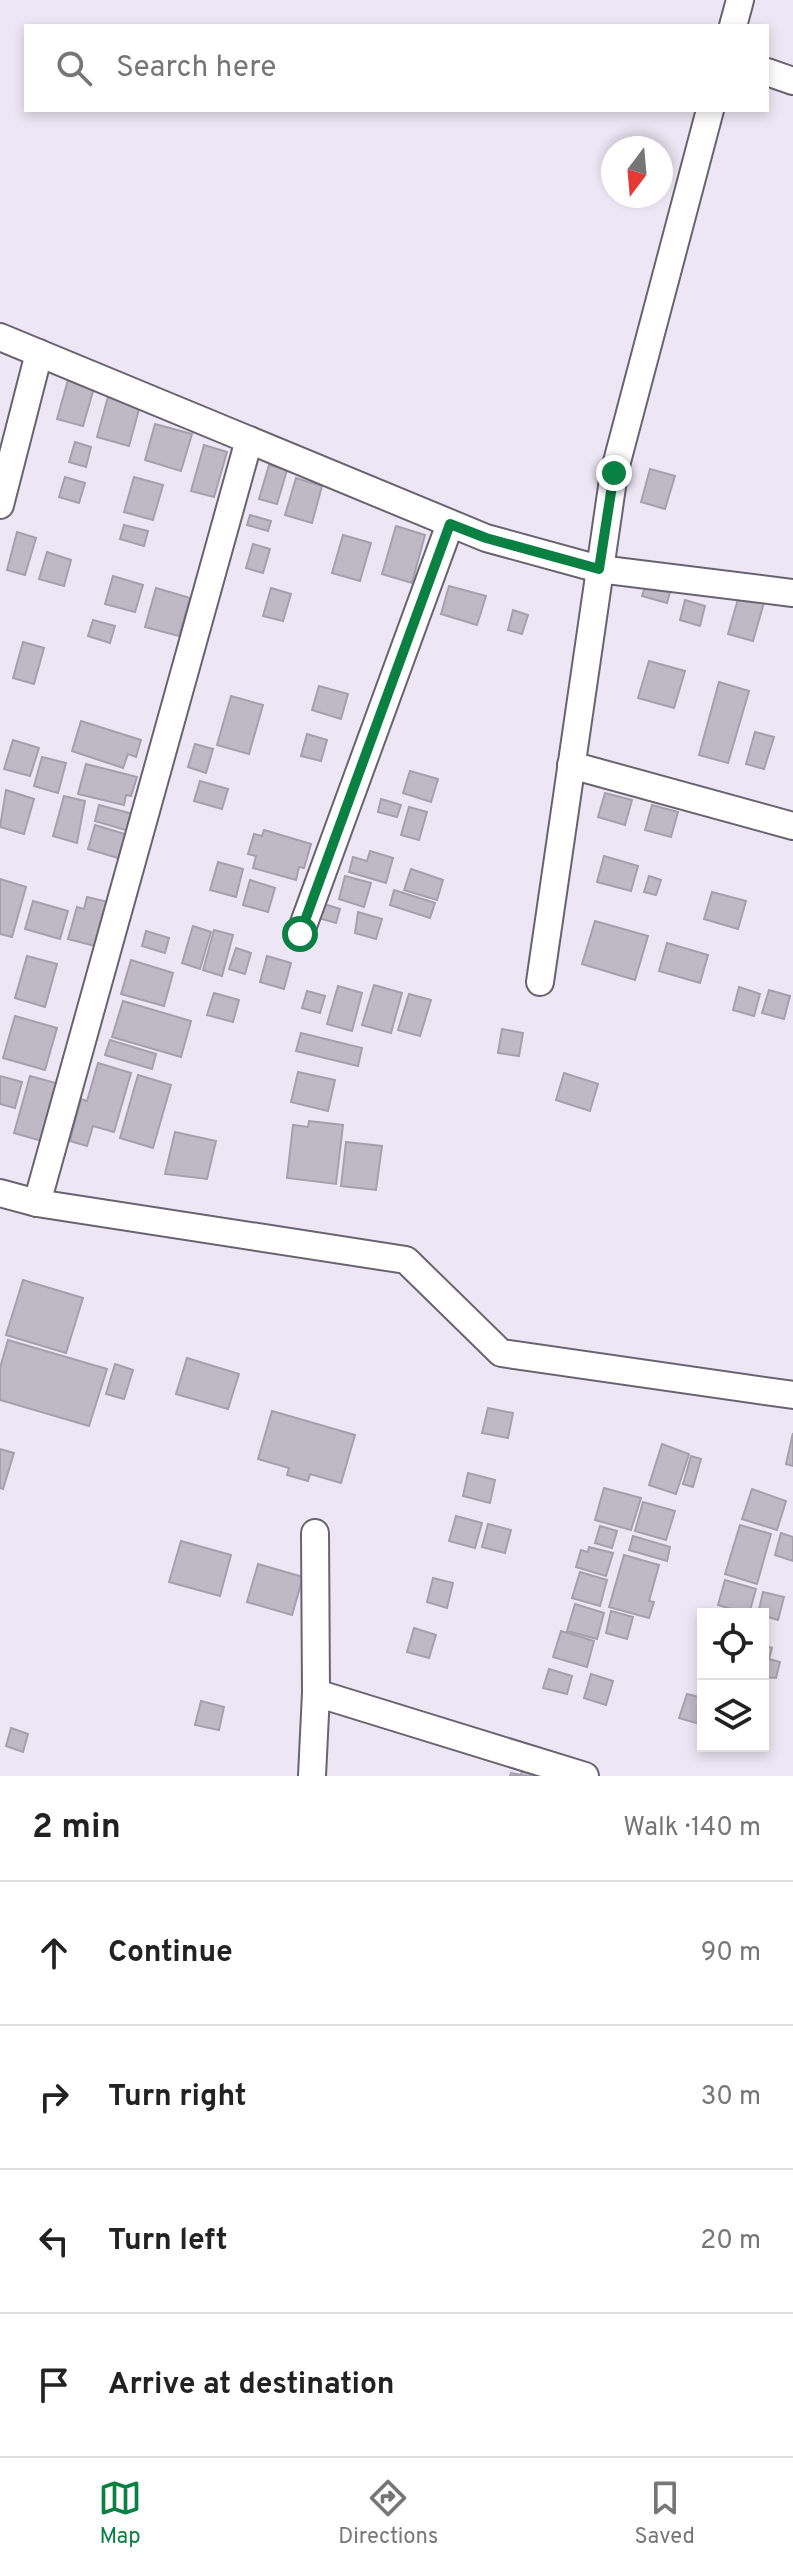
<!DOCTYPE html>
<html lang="en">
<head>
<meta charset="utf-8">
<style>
  body { margin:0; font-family:Overpass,sans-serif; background:#f6f6f6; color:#222 }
  .controls { position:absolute; right:24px; bottom:24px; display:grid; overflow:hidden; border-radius:0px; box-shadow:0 4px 12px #0003 }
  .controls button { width:72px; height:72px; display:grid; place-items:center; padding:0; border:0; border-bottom:2px solid #e0e0e0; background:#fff; color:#222; font:40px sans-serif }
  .compass { position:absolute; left:601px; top:136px; width:72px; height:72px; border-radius:50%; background:#fff; box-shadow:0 4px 12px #0003; rotate:196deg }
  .stop { position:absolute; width:24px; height:24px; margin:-18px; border:6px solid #0b8043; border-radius:50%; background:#fff }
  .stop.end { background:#0b8043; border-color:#fff; box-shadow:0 2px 8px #0008 }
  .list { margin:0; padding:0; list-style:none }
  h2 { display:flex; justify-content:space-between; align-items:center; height:104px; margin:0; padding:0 32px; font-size:34px }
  h2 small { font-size:26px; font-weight:400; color:#767676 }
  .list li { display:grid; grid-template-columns:52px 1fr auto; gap:24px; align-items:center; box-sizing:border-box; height:144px; padding:0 32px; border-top:2px solid #e0e0e0 }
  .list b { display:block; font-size:30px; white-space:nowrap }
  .list em { font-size:26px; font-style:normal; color:#767676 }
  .icon { flex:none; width:44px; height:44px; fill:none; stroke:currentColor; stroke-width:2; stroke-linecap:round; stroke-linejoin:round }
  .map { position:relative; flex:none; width:793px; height:1776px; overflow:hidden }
  .search { position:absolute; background:#fff; box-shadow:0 4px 12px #0003; left:24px; right:24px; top:24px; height:88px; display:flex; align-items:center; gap:20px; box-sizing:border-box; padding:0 28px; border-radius:0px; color:#767676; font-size:30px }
  .sheet { height:680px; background:#fff }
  nav { display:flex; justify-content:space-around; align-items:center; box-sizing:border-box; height:112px; border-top:2px solid #e0e0e0; background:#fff; font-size:22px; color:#767676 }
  nav a { display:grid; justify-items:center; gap:4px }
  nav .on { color:#0b8043 }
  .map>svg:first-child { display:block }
  .building { fill:#bfb9c6; stroke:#a6a0ad; stroke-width:2 }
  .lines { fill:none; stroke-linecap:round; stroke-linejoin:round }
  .street-casing { stroke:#69636f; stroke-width:30 }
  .street { stroke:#fff; stroke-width:26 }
  .route { stroke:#0b8043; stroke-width:10 }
</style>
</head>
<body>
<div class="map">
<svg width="793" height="1776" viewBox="0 0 793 1776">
  <rect width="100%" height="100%" fill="#ede7f5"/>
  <!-- building -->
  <g class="building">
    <path d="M68 380 94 388 83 426 57 419Z"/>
    <path d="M109 393 141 402 129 446 97 437Z"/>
    <path d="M155 424 192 434 181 471 145 460Z"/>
    <path d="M75 442 91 447 86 467 69 462Z"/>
    <path d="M204 445 227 452 214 497 191 491Z"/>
    <path d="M269 465 287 470 277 504 259 499Z"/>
    <path d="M650 469 675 476 665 509 641 502Z"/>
    <path d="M65 477 85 483 79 503 59 497Z"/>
    <path d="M134 477 163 485 153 520 124 512Z"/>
    <path d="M296 478 322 486 312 523 285 515Z"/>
    <path d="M250 515 271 521 268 531 247 525Z"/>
    <path d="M124 525 148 531 144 546 120 539Z"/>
    <path d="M396 526 425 535 412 583 382 574Z"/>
    <path d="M17 532 36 538 25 575 7 570Z"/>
    <path d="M343 535 371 543 360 581 332 573Z"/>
    <path d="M253 544 270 549 263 573 246 568Z"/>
    <path d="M47 552 71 560 64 586 39 579Z"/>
    <path d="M113 576 143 585 135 612 105 604Z"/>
    <path d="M647 581 671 589 667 603 642 596Z"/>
    <path d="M449 586 486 596 477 625 441 614Z"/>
    <path d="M156 588 190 598 179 636 145 627Z"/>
    <path d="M271 588 291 594 283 621 263 616Z"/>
    <path d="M740 592 765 599 753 641 728 634Z"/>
    <path d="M685 600 705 606 700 626 680 620Z"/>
    <path d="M513 610 528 615 522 634 508 630Z"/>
    <path d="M93 620 115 626 110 643 88 636Z"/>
    <path d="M23 642 44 648 34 684 13 678Z"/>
    <path d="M649 661 685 671 674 708 638 698Z"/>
    <path d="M719 682 749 691 728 763 699 755Z"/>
    <path d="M319 686 348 694 341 719 312 710Z"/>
    <path d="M231 696 263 705 249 754 217 745Z"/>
    <path d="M81 721 141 740 136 757 128 754 123 768 72 751Z"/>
    <path d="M755 732 774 737 764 769 746 764Z"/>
    <path d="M307 734 327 740 321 761 301 756Z"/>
    <path d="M13 740 39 748 30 776 4 769Z"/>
    <path d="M195 744 213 749 206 773 188 767Z"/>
    <path d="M42 757 66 763 58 793 34 786Z"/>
    <path d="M86 764 137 777 131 796 126 795 124 805 78 794Z"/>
    <path d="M410 771 438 779 431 802 403 793Z"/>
    <path d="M200 781 228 789 222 809 194 801Z"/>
    <path d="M6 790 34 799 24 834 0 827Z"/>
    <path d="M605 793 632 800 625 825 598 817Z"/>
    <path d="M64 796 85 801 77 843 53 836Z"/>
    <path d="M381 799 401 805 397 817 378 812Z"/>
    <path d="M99 805 133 814 129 831 95 821Z"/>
    <path d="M652 805 678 812 671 837 645 830Z"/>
    <path d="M409 807 427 812 419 840 401 835Z"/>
    <path d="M95 825 128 835 121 859 88 849Z"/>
    <path d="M264 830 311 844 304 868 299 867 296 880 253 868 256 856 248 854 254 834 262 836Z"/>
    <path d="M370 851 393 858 386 883 349 872 353 857 367 861Z"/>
    <path d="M604 856 638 866 631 891 597 882Z"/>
    <path d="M218 862 243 869 236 897 210 890Z"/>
    <path d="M411 869 443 880 437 900 404 890Z"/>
    <path d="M345 876 371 883 364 907 339 899Z"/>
    <path d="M649 876 661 880 656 895 644 892Z"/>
    <path d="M0 879 26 887 12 937 0 934Z"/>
    <path d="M250 880 275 888 268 912 243 905Z"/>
    <path d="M394 890 435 903 430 918 390 905Z"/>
    <path d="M712 892 746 901 738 929 704 919Z"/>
    <path d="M87 897 108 902 95 946 68 939 77 907 84 909Z"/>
    <path d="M33 901 68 911 60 939 25 929Z"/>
    <path d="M324 904 340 909 336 923 319 918Z"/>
    <path d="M358 912 382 919 376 939 355 933Z"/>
    <path d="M595 921 648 936 635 980 582 964Z"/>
    <path d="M193 926 211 932 200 969 182 963Z"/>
    <path d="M214 930 233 935 222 976 203 970Z"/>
    <path d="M146 931 169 938 165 953 142 946Z"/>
    <path d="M667 943 708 955 700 983 659 971Z"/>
    <path d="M236 948 251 953 245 974 229 969Z"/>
    <path d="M27 956 57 964 45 1007 15 998Z"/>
    <path d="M267 956 291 963 284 989 260 982Z"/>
    <path d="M131 960 173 973 164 1006 121 994Z"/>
    <path d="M374 985 402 993 391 1033 362 1025Z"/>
    <path d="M338 986 362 993 352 1031 327 1024Z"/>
    <path d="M739 987 760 994 754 1016 733 1010Z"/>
    <path d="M769 990 790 996 784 1019 762 1013Z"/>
    <path d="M307 991 325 996 320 1013 302 1008Z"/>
    <path d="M214 993 239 1000 233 1022 207 1015Z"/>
    <path d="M409 994 431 1000 420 1036 398 1030Z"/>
    <path d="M123 1001 191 1021 181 1057 112 1037Z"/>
    <path d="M15 1016 57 1028 45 1070 3 1058Z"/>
    <path d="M502 1029 523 1033 519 1056 498 1053Z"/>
    <path d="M301 1033 362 1048 358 1066 296 1051Z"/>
    <path d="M110 1040 156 1054 152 1069 105 1055Z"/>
    <path d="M98 1063 131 1073 114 1132 93 1126 87 1146 70 1141 81 1099 87 1101Z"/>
    <path d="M298 1072 335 1080 328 1111 291 1102Z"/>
    <path d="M564 1073 598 1084 590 1111 556 1100Z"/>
    <path d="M138 1075 171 1085 153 1148 120 1138Z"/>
    <path d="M0 1076 22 1082 15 1108 0 1104Z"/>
    <path d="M30 1076 59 1084 42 1141 14 1133Z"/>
    <path d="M309 1121 343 1125 336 1184 287 1178 293 1125 308 1127Z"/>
    <path d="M175 1132 216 1141 207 1179 165 1174Z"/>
    <path d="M346 1142 382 1146 376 1190 341 1186Z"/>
    <path d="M23 1280 83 1298 66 1353 6 1335Z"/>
    <path d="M8 1340 107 1369 89 1426 0 1400V1368Z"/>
    <path d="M187 1358 239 1374 228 1409 176 1394Z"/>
    <path d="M115 1364 133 1370 124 1399 106 1394Z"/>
    <path d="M488 1408 513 1413 508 1438 482 1433Z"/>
    <path d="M272 1411 355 1435 341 1483 310 1474 308 1481 287 1475 289 1468 258 1459Z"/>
    <path d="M793 1433V1466L786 1464Z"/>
    <path d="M662 1444 689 1454 676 1494 649 1485Z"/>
    <path d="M0 1449 14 1453 3 1489 0 1488Z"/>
    <path d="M691 1456 701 1459 693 1487 683 1484Z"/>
    <path d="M468 1473 495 1480 490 1503 463 1496Z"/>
    <path d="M604 1488 641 1498 631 1530 595 1520Z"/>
    <path d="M752 1489 786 1501 777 1530 742 1519Z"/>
    <path d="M643 1502 675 1511 666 1540 635 1531Z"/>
    <path d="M456 1516 482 1523 475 1548 449 1541Z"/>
    <path d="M488 1524 511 1530 505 1553 482 1547Z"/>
    <path d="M740 1525 771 1534 757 1584 725 1574Z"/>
    <path d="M600 1526 617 1531 612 1548 595 1543Z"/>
    <path d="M781 1533 793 1537V1561L775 1555Z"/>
    <path d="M633 1536 670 1547 667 1561 629 1550Z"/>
    <path d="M181 1541 231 1555 220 1596 169 1582Z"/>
    <path d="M589 1547 613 1553 606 1576 576 1567 581 1550 588 1552Z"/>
    <path d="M624 1555 659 1565 649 1601 654 1602 649 1618 609 1607Z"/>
    <path d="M258 1564 303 1577 292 1615 247 1602Z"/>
    <path d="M580 1572 607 1580 600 1606 572 1598Z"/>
    <path d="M433 1578 453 1583 447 1608 427 1602Z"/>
    <path d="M725 1580 756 1589 749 1614 718 1605Z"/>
    <path d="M763 1592 784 1597 778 1620 758 1614Z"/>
    <path d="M575 1604 604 1613 597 1639 567 1631Z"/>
    <path d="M611 1611 633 1617 627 1639 606 1633Z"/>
    <path d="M414 1628 436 1635 429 1658 407 1652Z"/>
    <path d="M561 1631 594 1641 587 1667 553 1657Z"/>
    <path d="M763 1645 772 1648 769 1659 780 1662 776 1678 763 1677Z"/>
    <path d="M549 1669 572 1676 567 1694 543 1688Z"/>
    <path d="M591 1674 613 1681 606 1705 584 1698Z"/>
    <path d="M687 1694 703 1698V1725L679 1718Z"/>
    <path d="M201 1701 224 1707 219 1730 195 1725Z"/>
    <path d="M11 1728 28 1734 23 1752 6 1746Z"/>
    <path d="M524 1762 538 1766 535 1776H510L511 1773 521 1775Z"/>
  </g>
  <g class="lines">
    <!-- street casing -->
    <g class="street-casing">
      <g id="street">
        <path d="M733 26 740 0"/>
        <path d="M767 72 793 81"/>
        <path d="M0 337 486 538 599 569 793 593"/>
        <path d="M0 505 39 353"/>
        <path d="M571 765 793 826"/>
        <path d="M300 934 450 524"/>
        <path d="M540 982 614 473 710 110"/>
        <path d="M0 1193 37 1203 406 1260 501 1353 793 1395"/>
        <path d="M37 1203 249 440"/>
        <path d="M316 1693 585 1776"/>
        <path d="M312 1776 316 1693 315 1533"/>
      </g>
    </g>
    <!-- street -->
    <use href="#street" class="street"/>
  </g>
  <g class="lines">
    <!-- route -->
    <path class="route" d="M300 934 450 524 486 538 599 569 614 473"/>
  </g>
</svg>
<div class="controls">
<button><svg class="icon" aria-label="locate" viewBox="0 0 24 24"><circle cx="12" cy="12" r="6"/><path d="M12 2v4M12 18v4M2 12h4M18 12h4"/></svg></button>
<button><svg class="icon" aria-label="layers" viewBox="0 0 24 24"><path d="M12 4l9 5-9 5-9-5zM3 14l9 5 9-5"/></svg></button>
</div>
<svg class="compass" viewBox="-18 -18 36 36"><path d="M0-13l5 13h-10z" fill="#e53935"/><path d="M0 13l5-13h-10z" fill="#767676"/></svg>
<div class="stop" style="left:300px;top:934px"></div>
<div class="stop end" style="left:614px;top:473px"></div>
<div class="search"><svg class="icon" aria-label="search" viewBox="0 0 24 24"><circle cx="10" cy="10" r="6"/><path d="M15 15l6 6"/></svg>Search here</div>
</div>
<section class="sheet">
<h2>2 min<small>Walk · 140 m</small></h2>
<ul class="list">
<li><svg class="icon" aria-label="ahead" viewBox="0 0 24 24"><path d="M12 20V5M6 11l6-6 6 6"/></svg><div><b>Continue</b></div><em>90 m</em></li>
<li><svg class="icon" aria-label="right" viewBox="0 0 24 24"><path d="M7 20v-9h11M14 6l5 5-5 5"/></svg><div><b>Turn right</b></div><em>30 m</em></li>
<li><svg class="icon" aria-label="left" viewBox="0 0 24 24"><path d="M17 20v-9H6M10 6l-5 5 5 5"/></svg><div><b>Turn left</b></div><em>20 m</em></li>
<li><svg class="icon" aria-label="arrive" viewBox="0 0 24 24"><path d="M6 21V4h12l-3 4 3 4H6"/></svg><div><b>Arrive at destination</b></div></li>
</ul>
</section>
<nav>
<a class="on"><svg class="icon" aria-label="map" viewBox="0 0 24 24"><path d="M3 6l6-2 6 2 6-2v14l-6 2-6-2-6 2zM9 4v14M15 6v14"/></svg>Map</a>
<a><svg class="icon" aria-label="directions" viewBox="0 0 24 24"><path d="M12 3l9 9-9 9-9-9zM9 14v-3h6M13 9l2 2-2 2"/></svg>Directions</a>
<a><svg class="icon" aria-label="saved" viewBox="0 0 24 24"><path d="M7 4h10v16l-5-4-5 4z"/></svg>Saved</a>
</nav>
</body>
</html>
